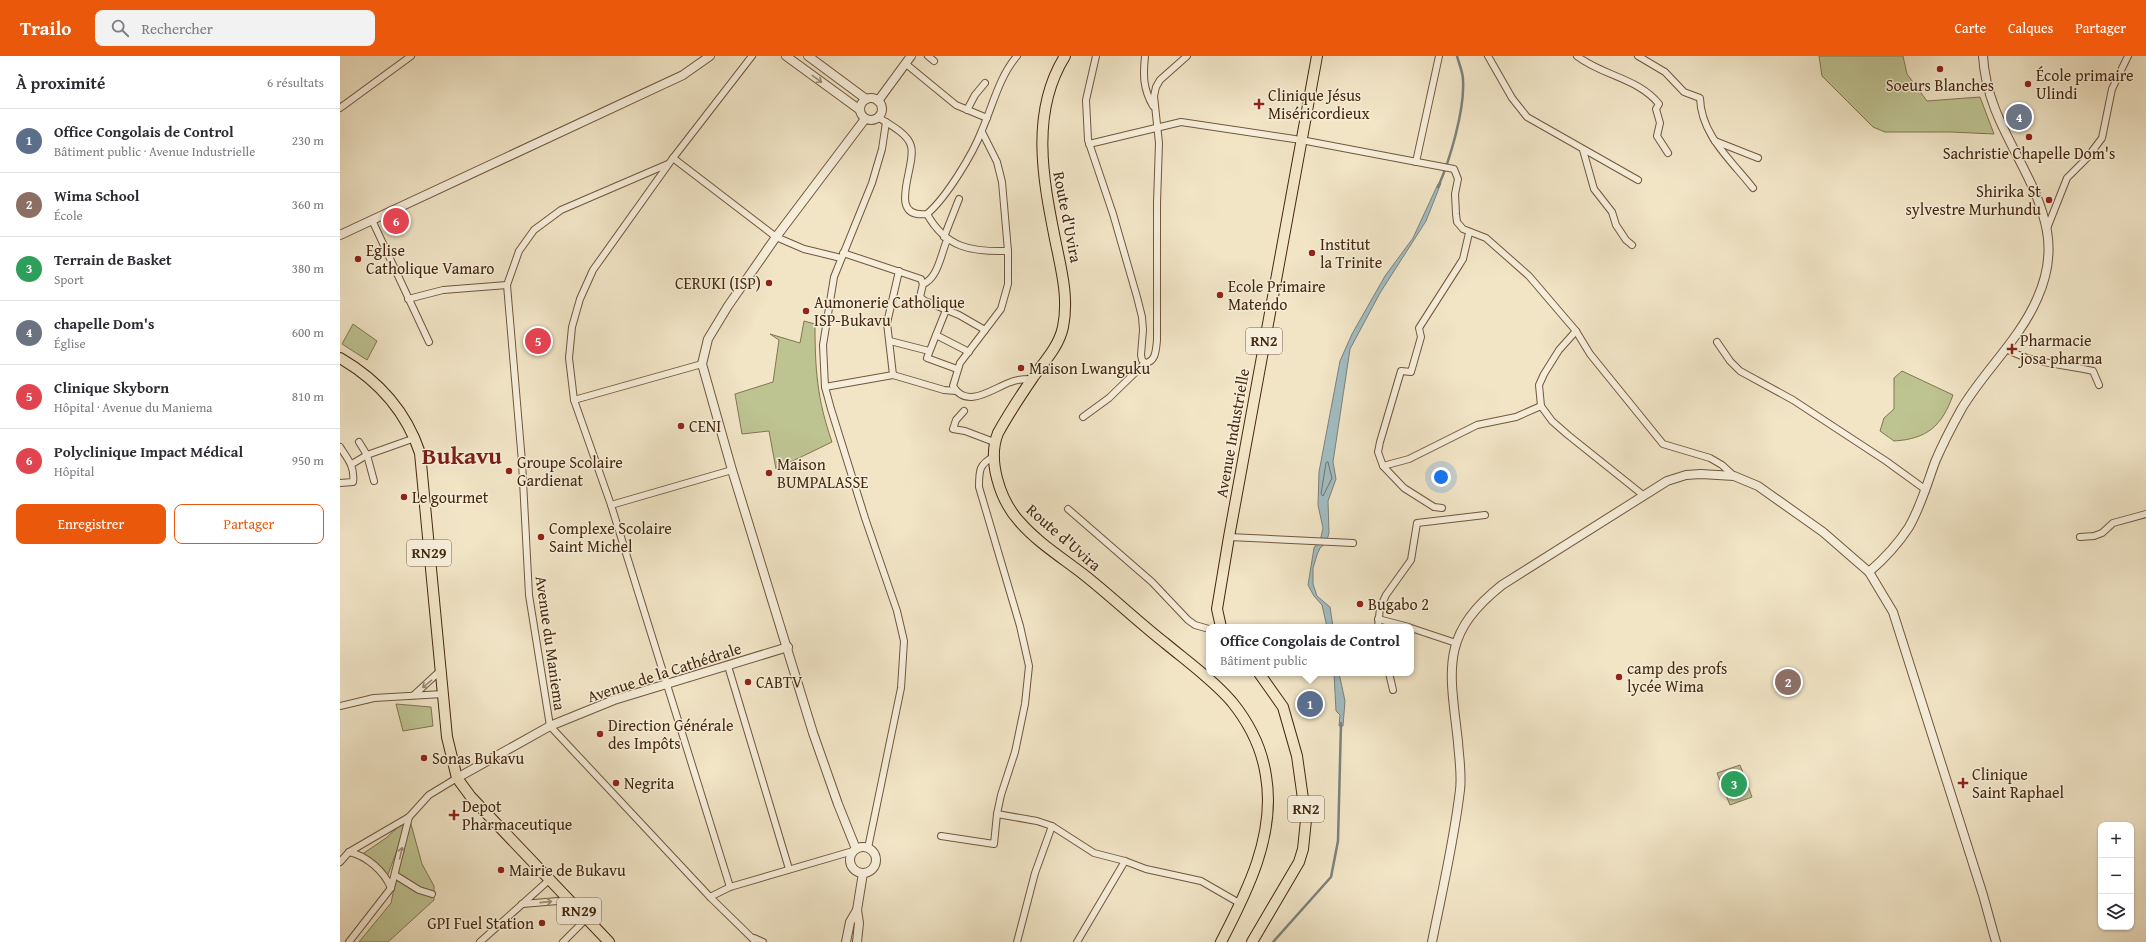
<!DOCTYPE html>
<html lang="fr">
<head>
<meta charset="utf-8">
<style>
  body { margin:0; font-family:"Gentium Book Plus",serif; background:#f2f2f3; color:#2b2b33 }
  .controls { position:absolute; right:12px; bottom:12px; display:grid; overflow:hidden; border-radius:8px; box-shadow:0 1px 3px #0004 }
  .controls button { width:36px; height:36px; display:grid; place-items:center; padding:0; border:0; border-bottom:1px solid #e1e1e2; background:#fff; color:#2b2b33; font:20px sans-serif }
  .you { position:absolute; left:1101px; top:421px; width:14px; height:14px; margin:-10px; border:3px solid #fff; border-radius:50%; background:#1a73e8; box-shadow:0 0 0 6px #1a73e833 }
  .badge { display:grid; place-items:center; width:26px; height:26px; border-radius:50%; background:#ea580c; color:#fff; font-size:13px; font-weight:700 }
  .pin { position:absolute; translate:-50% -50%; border:2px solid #fff; box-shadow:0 1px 4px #0006 }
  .popup { position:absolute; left:866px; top:568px; width:208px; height:52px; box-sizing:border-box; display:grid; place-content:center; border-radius:8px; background:#fff; filter:drop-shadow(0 1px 3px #0005); font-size:13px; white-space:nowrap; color:#7c7c81 }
  .popup b { font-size:15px; color:#2b2b33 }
  .popup::after { content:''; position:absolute; left:50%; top:100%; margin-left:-8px; border:8px solid transparent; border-top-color:#fff }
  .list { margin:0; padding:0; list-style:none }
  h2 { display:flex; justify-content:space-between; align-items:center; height:52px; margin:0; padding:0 16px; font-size:17px }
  h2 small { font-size:13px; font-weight:400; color:#7c7c81 }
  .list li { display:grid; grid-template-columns:26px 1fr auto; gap:12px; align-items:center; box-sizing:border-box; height:64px; padding:0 16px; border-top:1px solid #e1e1e2 }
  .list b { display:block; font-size:15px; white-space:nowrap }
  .list p { margin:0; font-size:13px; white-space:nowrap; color:#7c7c81 }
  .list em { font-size:13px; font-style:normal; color:#7c7c81 }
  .actions { display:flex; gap:8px; padding:12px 16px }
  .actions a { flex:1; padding:9px 0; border:1px solid #ea580c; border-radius:8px; text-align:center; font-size:14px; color:#ea580c }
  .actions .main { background:#ea580c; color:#fff }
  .icon { flex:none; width:22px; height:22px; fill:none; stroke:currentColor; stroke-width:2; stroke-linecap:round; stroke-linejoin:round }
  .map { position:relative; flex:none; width:1806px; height:886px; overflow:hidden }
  header { display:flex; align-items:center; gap:24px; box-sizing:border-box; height:56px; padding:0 20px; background:#ea580c; color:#fff }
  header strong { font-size:19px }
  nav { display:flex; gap:22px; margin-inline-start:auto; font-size:14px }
  .search { width:280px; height:36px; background:#f2f2f3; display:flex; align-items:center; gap:10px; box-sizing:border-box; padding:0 14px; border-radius:8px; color:#7c7c81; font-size:15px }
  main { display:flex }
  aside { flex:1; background:#fff }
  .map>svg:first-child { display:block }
  .green { fill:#bec392; stroke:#827650 }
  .water { fill:#a1bcc1; stroke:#7c817a }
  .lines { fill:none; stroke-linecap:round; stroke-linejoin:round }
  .shore { stroke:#737268; stroke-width:1 }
  .stream { stroke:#7c817a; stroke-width:2.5 }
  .minor-casing { stroke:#70573d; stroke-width:8 }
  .tertiary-casing { stroke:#70573d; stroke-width:10 }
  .primary-casing { stroke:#45280f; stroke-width:12 }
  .trunk-casing { stroke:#45280f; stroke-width:12 }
  .minor { stroke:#f6eeda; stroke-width:6 }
  .tertiary { stroke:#f6eeda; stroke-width:8 }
  .primary { stroke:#f1e5c6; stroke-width:10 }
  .trunk { stroke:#f1e5c6; stroke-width:10 }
  .oneway { stroke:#9e8b74 }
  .poi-dot { fill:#8f2418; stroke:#f6eeda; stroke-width:1.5 }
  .labels { text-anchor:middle; stroke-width:3; stroke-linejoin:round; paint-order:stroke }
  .shield { fill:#f6eeda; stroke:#7a634c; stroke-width:1 }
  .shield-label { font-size:15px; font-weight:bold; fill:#45280f }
  .poi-label { font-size:16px; fill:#45280f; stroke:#f6eeda; text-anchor:start }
  .street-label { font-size:16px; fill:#45280f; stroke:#f6eeda }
  .town-label { font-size:24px; font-weight:bold; fill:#7a1f14; stroke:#f6eeda }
</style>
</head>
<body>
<header>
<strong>Trailo</strong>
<div class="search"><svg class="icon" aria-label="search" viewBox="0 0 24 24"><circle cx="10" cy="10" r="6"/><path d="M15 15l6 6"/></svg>Rechercher</div>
<nav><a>Carte</a><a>Calques</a><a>Partager</a></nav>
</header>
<main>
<aside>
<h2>À proximité<small>6 résultats</small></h2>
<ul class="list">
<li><span class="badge" style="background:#5c6f8a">1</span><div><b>Office Congolais de Control</b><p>Bâtiment public · Avenue Industrielle</p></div><em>230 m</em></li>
<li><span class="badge" style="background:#8d6e63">2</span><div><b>Wima School</b><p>École</p></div><em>360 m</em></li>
<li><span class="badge" style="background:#2e9e5b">3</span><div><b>Terrain de Basket</b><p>Sport</p></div><em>380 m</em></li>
<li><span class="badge" style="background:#6b7280">4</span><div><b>chapelle Dom's</b><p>Église</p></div><em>600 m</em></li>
<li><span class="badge" style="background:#e0444e">5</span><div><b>Clinique Skyborn</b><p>Hôpital · Avenue du Maniema</p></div><em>810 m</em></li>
<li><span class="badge" style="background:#e0444e">6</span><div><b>Polyclinique Impact Médical</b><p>Hôpital</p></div><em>950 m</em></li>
</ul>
<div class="actions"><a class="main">Enregistrer</a><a>Partager</a></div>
</aside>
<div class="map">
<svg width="1806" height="886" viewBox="0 0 1806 886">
  <rect width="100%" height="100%" fill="#f1e5c6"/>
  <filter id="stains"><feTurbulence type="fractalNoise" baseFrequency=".005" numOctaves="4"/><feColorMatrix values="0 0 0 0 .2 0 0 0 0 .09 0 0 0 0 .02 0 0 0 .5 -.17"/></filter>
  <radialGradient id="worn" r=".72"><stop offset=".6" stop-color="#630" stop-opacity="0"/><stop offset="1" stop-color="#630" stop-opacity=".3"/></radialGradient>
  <!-- green -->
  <g class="green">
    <path d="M1479 0H1563L1567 18 1587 45 1640 41 1654 78 1611 76H1545L1533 71 1482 20Z"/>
    <path d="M464 265 475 268C475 313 477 343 492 386L436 413 429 375 402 378 395 338 433 326 439 284 430 278 460 287Z"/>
    <path d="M13 268 37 285 27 304 2 288Z"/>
    <path d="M1562 315 1613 339C1602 370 1587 383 1554 385L1540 375 1544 362 1554 353V322Z"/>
    <path d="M56 648 91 651 93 670 63 675Z"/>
    <path d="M1400 709 1412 741 1390 749 1377 717Z"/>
    <path d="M69 761 82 808 94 830V844L48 886H19L51 847 68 765 47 821 21 799 46 782Z"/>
  </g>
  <!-- water -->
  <g class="water">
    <path d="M1101 127 1086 165 1040 237 1010 293 993 406 996 423 988 445 989 477 986 487 980 492 977 499 973 512V528L977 540 990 551 993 571H987L982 549 974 540 968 529 974 492 981 481 983 472 978 449 979 416 1000 305 1012 278 1045 220 1073 182 1098 128Z"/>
    <path d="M994 617H999L1005 645 1003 670H999L1000 659 996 655Z"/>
  </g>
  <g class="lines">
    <!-- shore -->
    <path class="shore" d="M988 406 992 422 983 440 981 438 986 407Z"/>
    <!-- stream -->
    <g class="stream">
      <path d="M1098 131C1110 104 1125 53 1123 24 1123 16 1119 8 1117 0"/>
      <path d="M933 886 991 821 998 785 1001 667"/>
    </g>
    <!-- minor casing -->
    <g class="minor-casing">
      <g id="minor">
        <path d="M588 0 594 5"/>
        <path d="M756 0 746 44 748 84 773 158 797 241 802 261 803 274 801 299 802 304 805 307C816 306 816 293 817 284V147L819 87 814 40 816 31 820 24 847 0"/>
        <path d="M805 0C803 19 803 33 813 50"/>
        <path d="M1148 0 1172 42 1187 61 1298 124"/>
        <path d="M1237 0C1263 20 1298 22 1319 48L1316 53 1320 67 1317 80 1328 97"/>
        <path d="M1298 0 1325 16 1344 36 1360 42C1361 79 1391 104 1413 132"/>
        <path d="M566 8 616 49 647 62"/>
        <path d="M0 52 71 0"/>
        <path d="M627 54 635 39 645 27"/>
        <path d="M539 62C549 68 568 78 571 90 577 110 545 163 587 158 606 142 633 98 642 74 653 49 659 21 677 0"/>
        <path d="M642 76 657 106 662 126 668 195V228L661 253 620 307 613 330C627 354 653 332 671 326 678 323 685 323 692 323"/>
        <path d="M1375 85 1418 102"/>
        <path d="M749 88 841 66 961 84 1114 113 1118 123 1115 138 1116 158 1117 166 1123 173 1146 182 1189 220 1236 275 1250 298 1323 388 1370 402 1382 409 1394 420"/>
        <path d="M1243 94 1254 133 1272 156 1276 169 1286 184 1292 189"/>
        <path d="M333 102 436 181 464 193 501 202"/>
        <path d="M1076 106 1099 0"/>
        <path d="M328 108 221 154 194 174 179 195 167 229 182 406 189 539 210 670 370 841 416 886"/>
        <path d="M587 158C606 192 631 196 668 195"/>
        <path d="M32 164 89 286"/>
        <path d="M1706 175 1727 122 1747 102 1762 82 1772 33 1788 0"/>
        <path d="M604 181 619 143"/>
        <path d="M503 197 581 223 583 228 580 241 585 245 619 259 645 274"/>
        <path d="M583 228C598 222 601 198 607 184"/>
        <path d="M68 243 103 234 167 229"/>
        <path d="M606 254 596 279 629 296"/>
        <path d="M1236 275 1219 294 1204 318 1199 329 1201 350 1212 365 1228 379 1303 439"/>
        <path d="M596 279 587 302 617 313"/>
        <path d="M550 285 589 295"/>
        <path d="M1377 286 1390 305 1400 315 1453 344 1546 405 1586 434"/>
        <path d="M1666 293C1693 308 1724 308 1753 315L1759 329"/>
        <path d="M553 319 547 267 559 215"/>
        <path d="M485 331 553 319 604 334 616 335"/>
        <path d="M234 344 362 308"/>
        <path d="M624 355 616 364 613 373 625 375 654 386"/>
        <path d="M743 361 769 342 805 307"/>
        <path d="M19 386 27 399 34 425"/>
        <path d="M0 391C8 403 15 411 13 426L0 427"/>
        <path d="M655 400C639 408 639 414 639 431L680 570 689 610 685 648 675 696 661 739 657 758 697 765 712 770 754 797 785 805 806 813 861 825 901 848"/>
        <path d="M12 408 27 399 75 382"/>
        <path d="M1043 410 1069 403 1137 369 1176 361 1201 350"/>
        <path d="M271 449 392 414"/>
        <path d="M1102 452 1094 451 1064 432 1043 410 1038 396 1040 386 1061 315 1071 316 1081 281 1079 272 1118 211 1123 203 1129 177"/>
        <path d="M728 453 812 526 848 564 855 569 869 573"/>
        <path d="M889 481 1013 487"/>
        <path d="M1740 481 1754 480 1762 477 1773 467 1806 458"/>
        <path d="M1038 563 1069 571"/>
        <path d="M1038 571 1040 552 1046 539 1071 504 1077 467 1145 459"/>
        <path d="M1071 572 1116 587"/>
        <path d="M388 610 449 813"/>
        <path d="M1049 617 1053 634"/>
        <path d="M74 639 100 615"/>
        <path d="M0 650 34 642 103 638"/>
        <path d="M601 780 654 788 657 758"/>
        <path d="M528 792 561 632 564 585 557 555 525 462 491 353 485 331 483 289 494 221 532 127 542 93 546 66"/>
        <path d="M9 796C27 800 44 815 51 832"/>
        <path d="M0 806 9 796 69 761 89 739 117 722"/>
        <path d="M55 819 79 834 92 838"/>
        <path d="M390 831 271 449 234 344 229 302 232 271 240 243 253 214 333 102 412 0"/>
        <path d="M370 841 390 831 513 795"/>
        <path d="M182 848 230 844"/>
        <path d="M414 882 423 886"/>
        <path d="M9 886 51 832 69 761"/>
        <path d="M140 886 209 824"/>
        <path d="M223 886 247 862"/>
        <path d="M677 886 695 817 712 770"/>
        <path d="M737 886 785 805"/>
      </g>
    </g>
    <!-- tertiary casing -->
    <g class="tertiary-casing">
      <g id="tertiary">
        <path d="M446 0 520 54"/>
        <path d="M468 0 526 43"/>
        <circle cx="531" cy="53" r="11"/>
        <path d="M538 45 571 0"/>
        <path d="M0 179 343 19 370 0"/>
        <path d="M1529 516C1544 503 1558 488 1569 471 1581 450 1587 428 1595 406 1603 387 1612 370 1622 352 1645 314 1679 284 1697 243 1707 221 1711 198 1707 175 1695 112 1647 69 1643 0"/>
        <path d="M117 722 210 670 274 644 448 591"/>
        <circle cx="523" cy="804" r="13"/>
        <path d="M516 793 498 748 473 677 392 414 362 308 368 283 388 250 436 181 525 63"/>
        <path d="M506 886 510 866 517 854"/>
        <path d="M517 886 519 867 517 854 523 817"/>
        <path d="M1092 886C1102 836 1114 785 1120 734 1122 718 1119 702 1118 686 1110 614 1099 579 1162 529L1327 425 1346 419 1361 418 1394 420 1418 430 1483 476 1529 516 1553 556 1643 839 1656 886"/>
      </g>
    </g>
    <!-- primary casing -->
    <g class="primary-casing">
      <g id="primary">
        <path d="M725 0C690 56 703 123 715 183 721 213 729 241 723 271 719 290 705 305 694 320 681 339 669 357 658 377 647 404 660 444 679 465 697 486 721 501 743 518 771 540 797 565 825 587 848 606 873 624 892 646 909 667 922 693 926 720 936 779 907 836 881 886"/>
        <path d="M0 302C38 324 66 355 80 397L107 681 117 722 131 741 269 886"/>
      </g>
    </g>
    <!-- trunk casing -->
    <g class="trunk-casing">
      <g id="trunk">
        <path d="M881 571 877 553 889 481 977 0"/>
        <path d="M912 886 959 806 963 793 966 764 957 700 943 651 919 617"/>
      </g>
    </g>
    <!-- minor -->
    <use href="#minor" class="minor"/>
    <!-- tertiary -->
    <use href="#tertiary" class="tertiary"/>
    <!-- primary -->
    <use href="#primary" class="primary"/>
    <!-- trunk -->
    <use href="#trunk" class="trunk"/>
  </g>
  <!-- one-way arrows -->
  <defs><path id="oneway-shaft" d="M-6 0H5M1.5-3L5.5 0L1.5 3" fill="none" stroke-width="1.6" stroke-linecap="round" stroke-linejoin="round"/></defs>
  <g class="oneway">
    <use href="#oneway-shaft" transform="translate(477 23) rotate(36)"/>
    <use href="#oneway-shaft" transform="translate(87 628) rotate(141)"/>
    <use href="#oneway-shaft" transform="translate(61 797) rotate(-77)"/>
    <use href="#oneway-shaft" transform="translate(206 846) rotate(-6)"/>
  </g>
  <!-- markers -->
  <g class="poi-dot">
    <circle cx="1600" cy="13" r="4"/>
    <circle cx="1688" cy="28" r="4"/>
    <path d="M917 42h4v4h4v4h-4v4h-4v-4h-4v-4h4z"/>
    <circle cx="1689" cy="81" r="4"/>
    <circle cx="1709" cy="144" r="4"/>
    <circle cx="972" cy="197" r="4"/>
    <circle cx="18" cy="203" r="4"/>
    <circle cx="429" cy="227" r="4"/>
    <circle cx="880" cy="239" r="4"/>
    <circle cx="466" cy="255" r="4"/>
    <path d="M1670 287h4v4h4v4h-4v4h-4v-4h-4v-4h4z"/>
    <circle cx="681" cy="312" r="4"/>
    <circle cx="341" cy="370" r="4"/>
    <circle cx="169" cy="415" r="4"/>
    <circle cx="429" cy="417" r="4"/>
    <circle cx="64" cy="441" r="4"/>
    <circle cx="201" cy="481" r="4"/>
    <circle cx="1020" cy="548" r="4"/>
    <circle cx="1279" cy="621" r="4"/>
    <circle cx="408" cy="626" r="4"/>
    <circle cx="260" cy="678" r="4"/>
    <circle cx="84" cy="702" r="4"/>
    <circle cx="276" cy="727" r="4"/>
    <path d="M1621 721h4v4h4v4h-4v4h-4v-4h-4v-4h4z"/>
    <path d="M112 753h4v4h4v4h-4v4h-4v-4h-4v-4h4z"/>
    <circle cx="161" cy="814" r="4"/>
    <circle cx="202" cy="867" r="4"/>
  </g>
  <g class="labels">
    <!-- shield labels -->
    <g class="shield">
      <rect x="906" y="272" width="36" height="26" rx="3"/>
      <rect x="67" y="484" width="44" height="26" rx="3"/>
      <rect x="948" y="740" width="36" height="26" rx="3"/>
      <rect x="217" y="842" width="44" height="26" rx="3"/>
    </g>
    <g class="shield-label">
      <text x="924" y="290">RN2</text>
      <text x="89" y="502">RN29</text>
      <text x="966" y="758">RN2</text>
      <text x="239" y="860">RN29</text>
    </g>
    <!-- poi labels -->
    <g class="poi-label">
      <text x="1696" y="25">École primaire<tspan x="1696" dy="18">Ulindi</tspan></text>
      <text x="1600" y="35" text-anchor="middle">Soeurs Blanches</text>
      <text x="928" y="45">Clinique Jésus<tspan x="928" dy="18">Miséricordieux</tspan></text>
      <text x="1689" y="103" text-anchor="middle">Sachristie Chapelle Dom's</text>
      <text x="1701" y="141" text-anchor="end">Shirika St<tspan x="1701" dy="18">sylvestre Murhundu</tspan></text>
      <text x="980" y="194">Institut<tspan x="980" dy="18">la Trinite</tspan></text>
      <text x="26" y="200">Eglise<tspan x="26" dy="18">Catholique Vamaro</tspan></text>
      <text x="421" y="233" text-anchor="end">CERUKI (ISP)</text>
      <text x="888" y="236">Ecole Primaire<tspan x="888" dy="18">Matendo</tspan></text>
      <text x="474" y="252">Aumonerie Catholique<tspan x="474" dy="18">ISP-Bukavu</tspan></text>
      <text x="1680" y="290">Pharmacie<tspan x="1680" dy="18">josa pharma</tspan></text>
      <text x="689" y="318">Maison Lwanguku</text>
      <text x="349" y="376">CENI</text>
      <text x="177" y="412">Groupe Scolaire<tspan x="177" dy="18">Gardienat</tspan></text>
      <text x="437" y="414">Maison<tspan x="437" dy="18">BUMPALASSE</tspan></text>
      <text x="72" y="447">Le gourmet</text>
      <text x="209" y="478">Complexe Scolaire<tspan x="209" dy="18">Saint Michel</tspan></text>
      <text x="1028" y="554">Bugabo 2</text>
      <text x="1287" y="618">camp des profs<tspan x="1287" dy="18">lycée Wima</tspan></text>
      <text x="416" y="632">CABTV</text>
      <text x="268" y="675">Direction Générale<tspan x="268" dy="18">des Impôts</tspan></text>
      <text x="92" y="708">Sonas Bukavu</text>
      <text x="1632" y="724">Clinique<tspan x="1632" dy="18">Saint Raphael</tspan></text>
      <text x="284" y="733">Negrita</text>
      <text x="122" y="756">Depot<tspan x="122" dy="18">Pharmaceutique</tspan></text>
      <text x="169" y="820">Mairie de Bukavu</text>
      <text x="194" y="873" text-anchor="end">GPI Fuel Station</text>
    </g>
    <!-- street labels -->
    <g class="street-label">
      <text transform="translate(728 161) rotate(79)" y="6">Route d'Uvira</text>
      <text transform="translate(892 377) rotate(-80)" y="6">Avenue Industrielle</text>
      <text transform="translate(724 481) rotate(41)" y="6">Route d'Uvira</text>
      <text transform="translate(211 587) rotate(82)" y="6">Avenue du Maniema</text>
      <text transform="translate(324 616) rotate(-18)" y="6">Avenue de la Cathédrale</text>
    </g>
    <!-- town labels -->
    <g class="town-label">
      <text x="122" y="408">Bukavu</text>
    </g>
  </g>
  <rect width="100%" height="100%" filter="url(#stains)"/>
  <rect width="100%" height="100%" fill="url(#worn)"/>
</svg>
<div class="controls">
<button>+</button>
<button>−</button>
<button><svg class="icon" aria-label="layers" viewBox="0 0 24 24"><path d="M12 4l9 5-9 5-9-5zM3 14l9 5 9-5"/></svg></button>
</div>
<div class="you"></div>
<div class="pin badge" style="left:970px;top:648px;background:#5c6f8a">1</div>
<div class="popup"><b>Office Congolais de Control</b>Bâtiment public</div>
<div class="pin badge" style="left:1448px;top:626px;background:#8d6e63">2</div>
<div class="pin badge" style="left:1394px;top:728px;background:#2e9e5b">3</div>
<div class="pin badge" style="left:1679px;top:61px;background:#6b7280">4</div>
<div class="pin badge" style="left:198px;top:285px;background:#e0444e">5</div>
<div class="pin badge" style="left:56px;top:165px;background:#e0444e">6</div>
</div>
</main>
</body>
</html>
